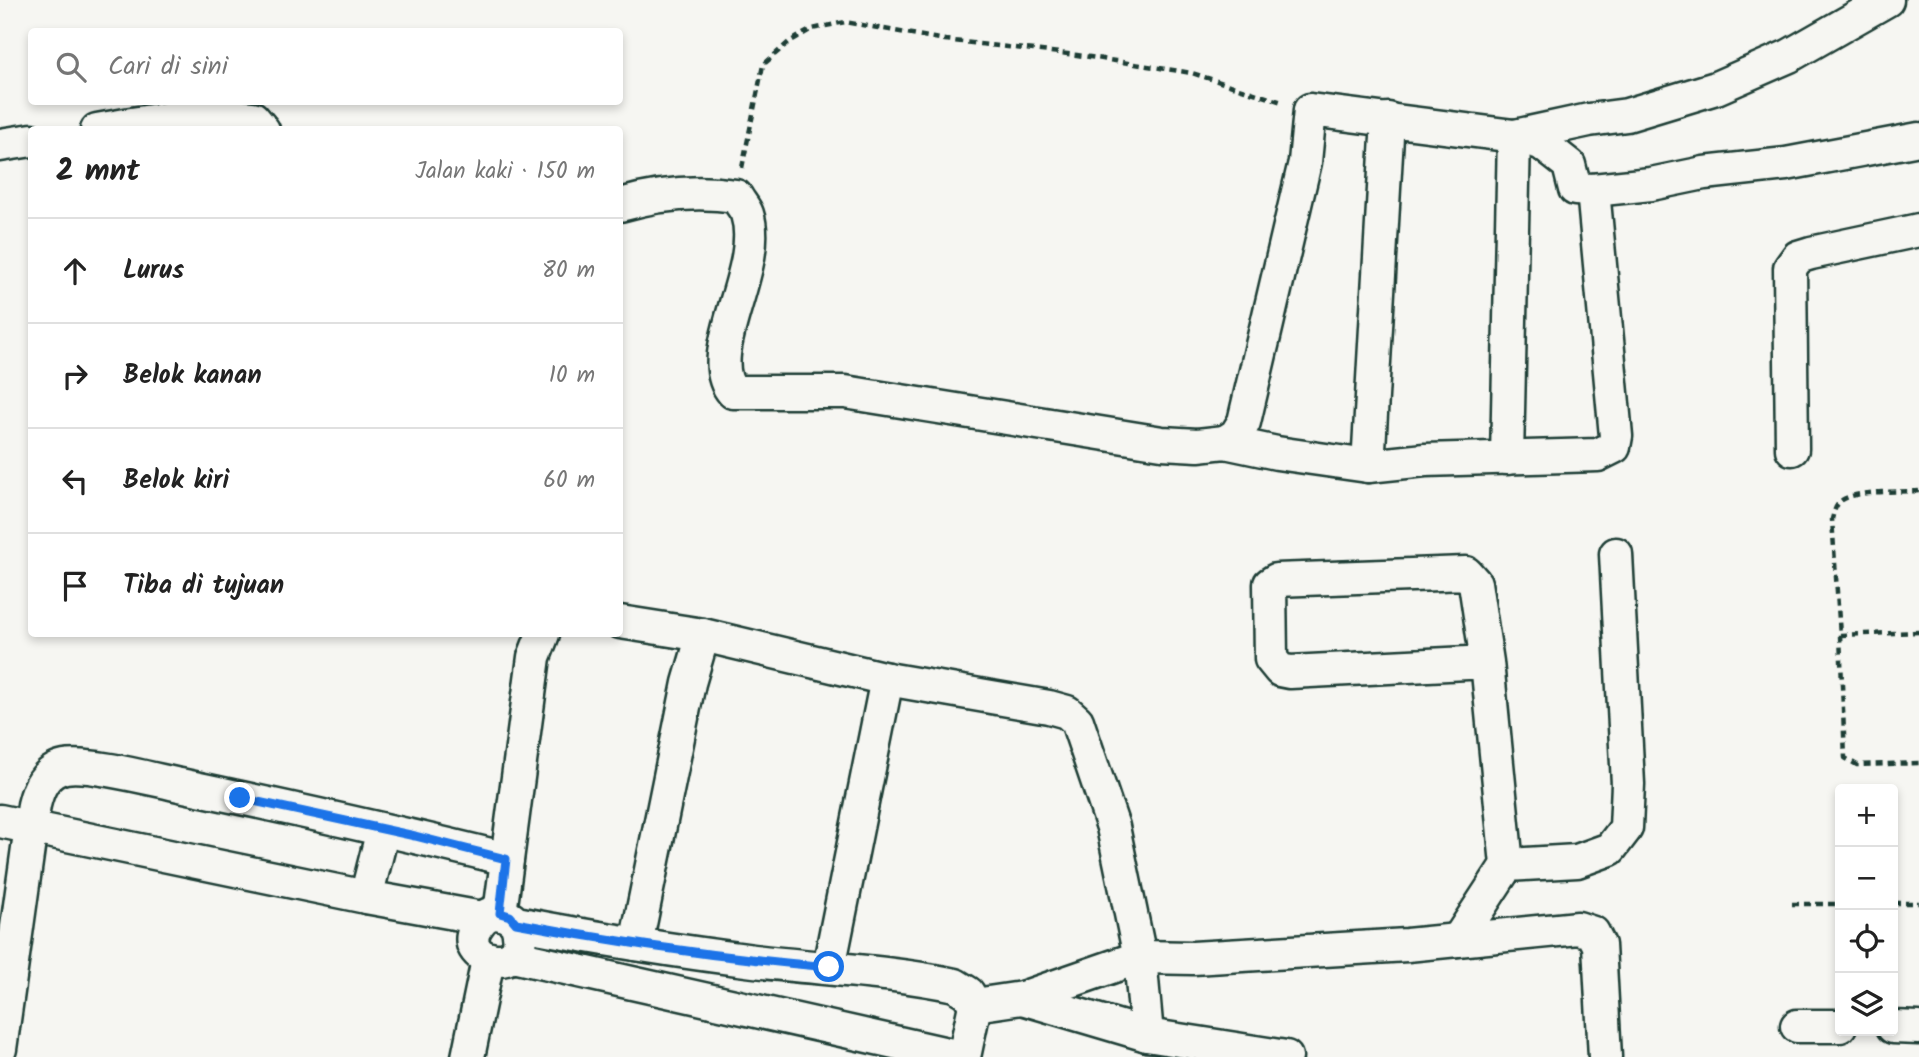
<!DOCTYPE html>
<html lang="id">
<head>
<meta charset="utf-8">
<style>
  body { margin:0; font-family:Kalam,sans-serif; background:#f6f6f6; color:#222 }
  .controls { position:absolute; right:21px; bottom:21px; display:grid; overflow:hidden; border-radius:7px; box-shadow:0 4px 10px #0003 }
  .controls button { width:63px; height:63px; display:grid; place-items:center; padding:0; border:0; border-bottom:2px solid #e0e0e0; background:#fff; color:#222; font:35px sans-serif }
  .stop { position:absolute; width:21px; height:21px; margin:-16px; border:5px solid #1a73e8; border-radius:50%; background:#fff }
  .stop.end { background:#1a73e8; border-color:#fff; box-shadow:0 2px 7px #0008 }
  .list { margin:0; padding:0; list-style:none }
  h2 { display:flex; justify-content:space-between; align-items:center; height:91px; margin:0; padding:0 28px; font-size:30px }
  h2 small { font-size:23px; font-weight:400; color:#767676 }
  .list li { display:grid; grid-template-columns:46px 1fr auto; gap:21px; align-items:center; box-sizing:border-box; height:105px; padding:0 28px; border-top:2px solid #e0e0e0 }
  .list b { display:block; font-size:26px; white-space:nowrap }
  .list em { font-size:23px; font-style:normal; color:#767676 }
  .icon { flex:none; width:38px; height:38px; fill:none; stroke:currentColor; stroke-width:2; stroke-linecap:round; stroke-linejoin:round }
  .map { position:relative; flex:none; width:1919px; height:1057px; overflow:hidden }
  .search { position:absolute; background:#fff; box-shadow:0 4px 10px #0003; left:28px; top:28px; width:595px; height:77px; display:flex; align-items:center; gap:18px; box-sizing:border-box; padding:0 24px; border-radius:7px; color:#767676; font-size:26px }
  .panel { position:absolute; background:#fff; box-shadow:0 4px 10px #0003; left:28px; top:126px; width:595px; height:511px; border-radius:7px }
  .map>svg:first-child { display:block }
  .lines { fill:none; stroke-linecap:round; stroke-linejoin:round }
  .minor-casing { stroke:#1f3d34; stroke-width:37 }
  .path { stroke:#1f3d34; stroke-width:4.5; stroke-dasharray:7 5; stroke-linecap:butt }
  .minor { stroke:#f6f6f2; stroke-width:32 }
  .route { stroke:#1a73e8; stroke-width:9 }
</style>
</head>
<body>
<div class="map">
<svg width="1919" height="1057" viewBox="0 0 1919 1057">
  <rect width="100%" height="100%" fill="#f6f6f2"/>
  <filter id="ink" filterUnits="userSpaceOnUse"><feTurbulence type="fractalNoise" baseFrequency=".0143" numOctaves="2"/><feDisplacementMap in="SourceGraphic" scale="14" xChannelSelector="R" yChannelSelector="G"/><feConvolveMatrix kernelMatrix="1 2 1 2 8 2 1 2 1" color-interpolation-filters="sRGB"/></filter>
  <g filter="url(#ink)">
    <g class="lines">
      <!-- minor casing -->
      <g class="minor-casing">
        <g id="minor">
          <path d="M97 130C149 121 200 111 253 118L263 130"/>
          <path d="M1515 136 1589 120 1627 115 1716 88 1789 56 1887 0"/>
          <path d="M0 145 32 140"/>
          <path d="M620 205C658 194 696 190 736 196 739 202 745 208 747 214 765 267 700 355 733 392H845L1162 443 1198 445 1225 442 1277 453 1368 466 1425 460 1598 455 1614 447 1616 436 1593 190"/>
          <path d="M1225 442 1236 435 1244 422 1305 162 1310 110 1514 136 1541 143 1569 165 1575 189 1593 190 1651 184 1704 173 1786 164 1919 139"/>
          <path d="M1792 449 1790 268 1798 257 1811 253 1919 230"/>
          <path d="M1507 458 1514 136"/>
          <path d="M1368 466 1388 119"/>
          <path d="M620 622 703 635 887 679 1049 707 1067 712 1077 721 1113 827 1140 957 1147 1035"/>
          <path d="M0 821 366 897 482 918"/>
          <path d="M1507 865 1577 861 1610 849 1626 828 1628 784 1616 554"/>
          <path d="M366 897 383 830"/>
          <path d="M500 913 534 657 543 634"/>
          <path d="M516 923C538 981 448 963 479 923 489 908 505 912 516 923 595 938 674 951 754 961 820 969 889 971 955 985L968 993 975 1005 964 1057"/>
          <path d="M1458 940 1507 865 1487 662 1475 583 1466 573 1276 580 1270 584 1271 659 1280 670 1290 672 1487 662"/>
          <path d="M636 944 689 683 703 635"/>
          <path d="M512 956 961 1057"/>
          <path d="M829 967 887 679"/>
          <path d="M1022 998 1147 1035 1286 1057"/>
          <path d="M975 1005 1022 998 1140 957 1193 958 1407 945 1578 928 1593 933 1599 945 1605 1057"/>
          <path d="M1797 1026H1840"/>
          <path d="M1893 1027 1919 1028"/>
          <path d="M0 1049 34 805C38 788 45 771 65 767 88 762 155 780 180 785 289 808 398 832 507 859"/>
          <path d="M468 1057 488 960"/>
        </g>
      </g>
      <!-- path -->
      <g class="path">
        <path d="M742 168 763 65 789 42 812 29 845 22 945 40 1077 55 1192 73 1282 102"/>
        <path d="M1919 491C1900 492 1858 490 1842 500 1835 505 1834 512 1832 519L1840 635 1845 758 1857 765 1919 763"/>
        <path d="M1840 635 1919 632"/>
        <path d="M1893 903H1919"/>
        <path d="M1792 904H1840"/>
      </g>
      <!-- minor -->
      <use href="#minor" class="minor"/>
    </g>
  </g>
  <g class="lines" filter="url(#ink)">
    <!-- route -->
    <path class="route" d="M240 798 415 836 506 859 500 913 510 916 516 923C620 943 724 958 829 967"/>
  </g>
</svg>
<div class="controls">
<button>+</button>
<button>−</button>
<button><svg class="icon" aria-label="locate" viewBox="0 0 24 24"><circle cx="12" cy="12" r="6"/><path d="M12 2v4M12 18v4M2 12h4M18 12h4"/></svg></button>
<button><svg class="icon" aria-label="layers" viewBox="0 0 24 24"><path d="M12 4l9 5-9 5-9-5zM3 14l9 5 9-5"/></svg></button>
</div>
<div class="stop" style="left:829px;top:967px"></div>
<div class="stop end" style="left:240px;top:798px"></div>
<div class="search"><svg class="icon" aria-label="search" viewBox="0 0 24 24"><circle cx="10" cy="10" r="6"/><path d="M15 15l6 6"/></svg>Cari di sini</div>
<section class="panel">
<h2>2 mnt<small>Jalan kaki · 150 m</small></h2>
<ul class="list">
<li><svg class="icon" aria-label="ahead" viewBox="0 0 24 24"><path d="M12 20V5M6 11l6-6 6 6"/></svg><div><b>Lurus</b></div><em>80 m</em></li>
<li><svg class="icon" aria-label="right" viewBox="0 0 24 24"><path d="M7 20v-9h11M14 6l5 5-5 5"/></svg><div><b>Belok kanan</b></div><em>10 m</em></li>
<li><svg class="icon" aria-label="left" viewBox="0 0 24 24"><path d="M17 20v-9H6M10 6l-5 5 5 5"/></svg><div><b>Belok kiri</b></div><em>60 m</em></li>
<li><svg class="icon" aria-label="arrive" viewBox="0 0 24 24"><path d="M6 21V4h12l-3 4 3 4H6"/></svg><div><b>Tiba di tujuan</b></div></li>
</ul>
</section>
</div>
</body>
</html>
